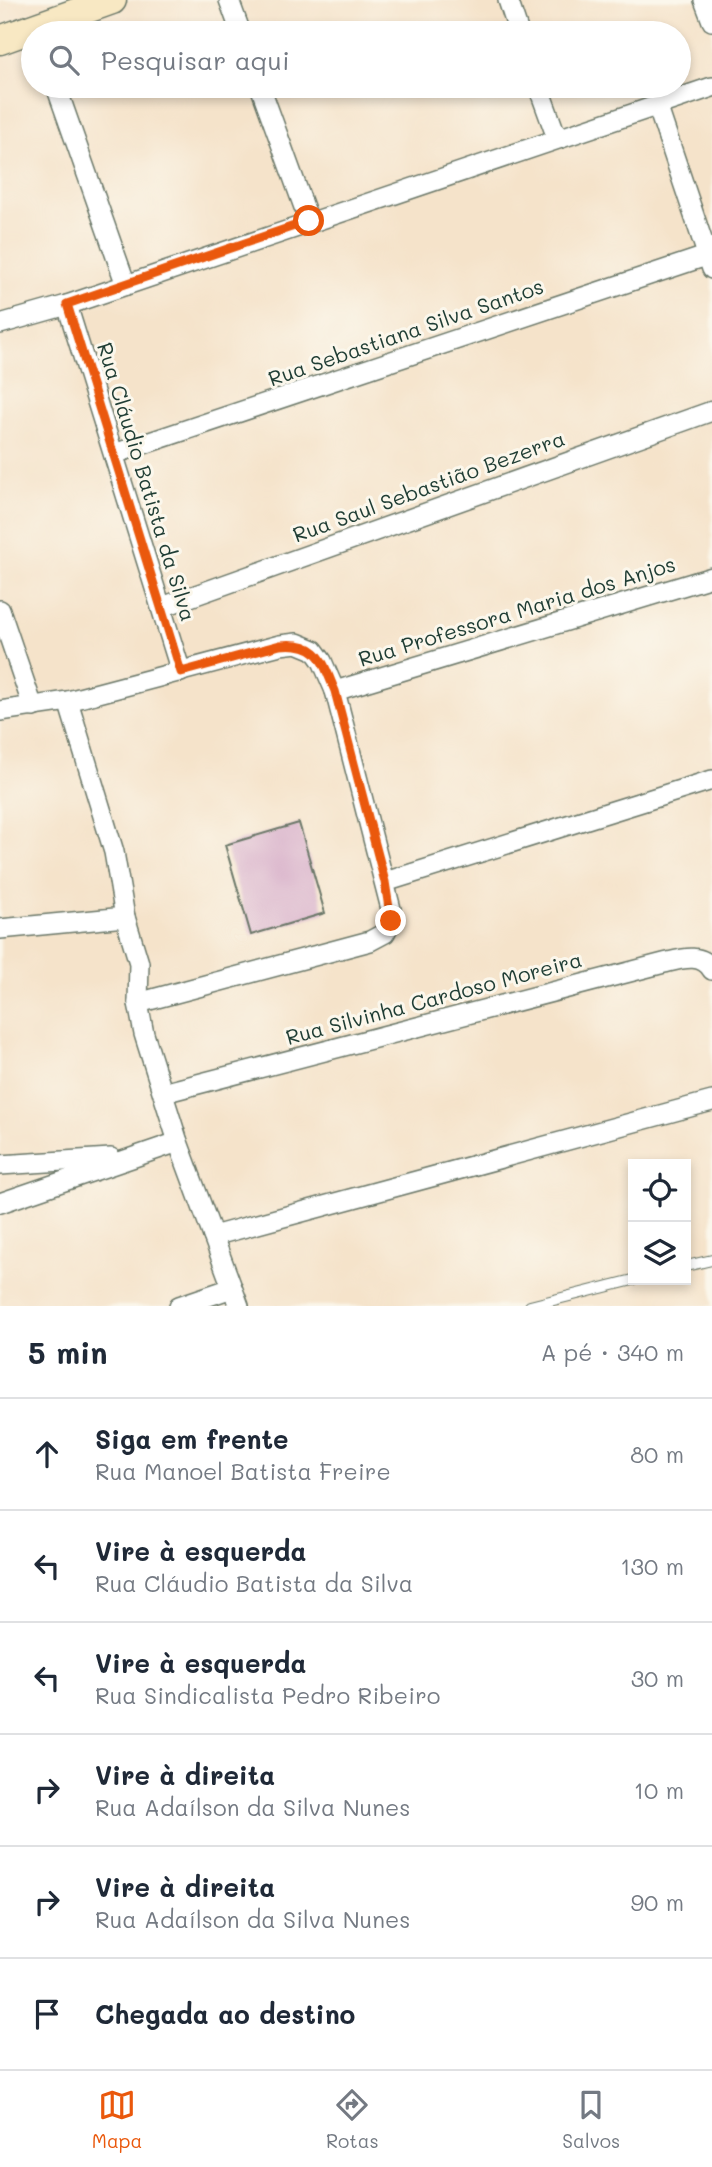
<!DOCTYPE html>
<html lang="pt">
<head>
<meta charset="utf-8">
<style>
  body { margin:0; font-family:Mali,sans-serif; background:#f2f2f3; color:#1f2937 }
  .controls { position:absolute; right:21px; bottom:21px; display:grid; overflow:hidden; border-radius:0px; box-shadow:0 4px 10px #0003 }
  .controls button { width:63px; height:63px; display:grid; place-items:center; padding:0; border:0; border-bottom:2px solid #e0e1e3; background:#fff; color:#1f2937; font:35px sans-serif }
  .stop { position:absolute; width:21px; height:21px; margin:-16px; border:5px solid #ea580c; border-radius:50%; background:#fff }
  .stop.end { background:#ea580c; border-color:#fff; box-shadow:0 2px 7px #0008 }
  .list { margin:0; padding:0; list-style:none }
  h2 { display:flex; justify-content:space-between; align-items:center; height:91px; margin:0; padding:0 28px; font-size:30px }
  h2 small { font-size:23px; font-weight:400; color:#747a83 }
  .list li { display:grid; grid-template-columns:46px 1fr auto; gap:21px; align-items:center; box-sizing:border-box; height:112px; padding:0 28px; border-top:2px solid #e0e1e3 }
  .list b { display:block; font-size:26px; white-space:nowrap }
  .list p { margin:0; font-size:23px; white-space:nowrap; color:#747a83 }
  .list em { font-size:23px; font-style:normal; color:#747a83 }
  .icon { flex:none; width:38px; height:38px; fill:none; stroke:currentColor; stroke-width:2; stroke-linecap:round; stroke-linejoin:round }
  .map { position:relative; flex:none; width:712px; height:1306px; overflow:hidden }
  .search { position:absolute; background:#fff; box-shadow:0 4px 10px #0003; left:21px; right:21px; top:21px; height:77px; display:flex; align-items:center; gap:18px; box-sizing:border-box; padding:0 24px; border-radius:38px; color:#747a83; font-size:26px }
  .sheet { height:763px; background:#fff }
  nav { display:flex; justify-content:space-around; align-items:center; box-sizing:border-box; height:98px; border-top:2px solid #e0e1e3; background:#fff; font-size:19px; color:#747a83 }
  nav a { display:grid; justify-items:center; gap:4px }
  nav .on { color:#ea580c }
  .map>svg:first-child { display:block }
  .building { fill:#d6acc8 }
  .lines { fill:none; stroke-linecap:round; stroke-linejoin:round }
  .lane-casing { stroke:#6a7768; stroke-width:12 }
  .street-casing { stroke:#6a7768; stroke-width:22 }
  .secondary-casing { stroke:#6a7768; stroke-width:31 }
  .lane { stroke:#fff; stroke-width:10 }
  .street { stroke:#fff; stroke-width:19 }
  .secondary { stroke:#f8e8c3; stroke-width:28 }
  .route { stroke:#ea580c; stroke-width:9 }
  .labels { text-anchor:middle; stroke-width:6; stroke-linejoin:round; paint-order:stroke }
  .street-label { font-size:21px; fill:#1f3d34; stroke:#fbf7ec }
</style>
</head>
<body>
<div class="map">
<svg width="712" height="1306" viewBox="0 0 712 1306">
  <rect width="100%" height="100%" fill="#fbf7ec"/>
  <filter id="ink" filterUnits="userSpaceOnUse"><feTurbulence type="fractalNoise" baseFrequency=".0143" numOctaves="2"/><feDisplacementMap in="SourceGraphic" scale="14" xChannelSelector="R" yChannelSelector="G"/><feConvolveMatrix kernelMatrix="1 2 1 2 8 2 1 2 1" color-interpolation-filters="sRGB"/></filter>
  <filter id="wash" filterUnits="userSpaceOnUse"><feTurbulence type="fractalNoise" baseFrequency=".00686" numOctaves="4" result="noise"/><feDisplacementMap in="SourceGraphic" scale="28" xChannelSelector="R" yChannelSelector="G"/><feGaussianBlur stdDeviation="1.57" result="paint"/><feColorMatrix in="noise" values="0 0 0 0 0 0 0 0 0 0 0 0 0 0 0 0 0 1.4 0 .05"/><feComposite in="paint" operator="in"/></filter>
  <g filter="url(#wash)">
    <rect width="100%" height="100%" fill="#f5e3ca"/>
    <g id="blocks">
      <!-- building -->
      <path class="building" d="M299 823 325 913 251 935 225 845Z"/>
    </g>
  </g>
  <g filter="url(#ink)">
    <use href="#blocks" fill-opacity="0" stroke="#6a7768" stroke-width="2"/>
    <g class="lines">
      <!-- lane casing -->
      <g class="lane-casing">
        <g id="lane">
          <path d="M686 1266 712 1260"/>
          <path d="M530 1306 633 1280"/>
        </g>
      </g>
      <!-- street casing -->
      <g class="street-casing">
        <g id="street">
          <path d="M229 0 241 33"/>
          <path d="M508 0 519 33"/>
          <path d="M704 0 712 21"/>
          <path d="M56 86 126 285"/>
          <path d="M260 86 309 221"/>
          <path d="M538 86 557 138"/>
          <path d="M657 105 712 269"/>
          <path d="M67 305 181 672"/>
          <path d="M0 324 67 305 712 87"/>
          <path d="M114 454 712 254"/>
          <path d="M162 607 712 411"/>
          <path d="M0 610 33 707"/>
          <path d="M335 691 712 577"/>
          <path d="M68 701 114 852 125 917 139 963 138 1003 144 1034 178 1142 239 1306"/>
          <path d="M0 711 68 701 280 645 297 643 314 650 322 661 335 691 391 909V921L385 933 370 941 138 1003"/>
          <path d="M385 882 712 780"/>
          <path d="M0 929 125 917"/>
          <path d="M163 1093 664 963C681 959 702 952 712 970"/>
          <path d="M0 1165 111 1158"/>
          <path d="M0 1203 178 1142"/>
          <path d="M213 1236 712 1101"/>
          <path d="M179 1306 232 1288"/>
        </g>
      </g>
      <!-- secondary casing -->
      <g class="secondary-casing">
        <path id="secondary" d="M0 40 112 0"/>
      </g>
      <!-- lane -->
      <use href="#lane" class="lane"/>
      <!-- street -->
      <use href="#street" class="street"/>
      <!-- secondary -->
      <use href="#secondary" class="secondary"/>
    </g>
  </g>
  <g class="lines" filter="url(#ink)">
    <!-- route -->
    <path class="route" d="M309 221 67 304 181 672 280 645C319 641 322 660 335 691L385 882 391 921"/>
  </g>
  <g class="labels">
    <!-- street labels -->
    <g class="street-label">
      <text transform="translate(406 333) rotate(-19)" y="7">Rua Sebastiana Silva Santos</text>
      <text transform="translate(146 482) rotate(73)" y="7">Rua Cláudio Batista da Silva</text>
      <text transform="translate(429 487) rotate(-20)" y="7">Rua Saul Sebastião Bezerra</text>
      <text transform="translate(517 612) rotate(-17)" y="7">Rua Professora Maria dos Anjos</text>
      <text transform="translate(434 999) rotate(-15)" y="7">Rua Silvinha Cardoso Moreira</text>
    </g>
  </g>
</svg>
<div class="controls">
<button><svg class="icon" aria-label="locate" viewBox="0 0 24 24"><circle cx="12" cy="12" r="6"/><path d="M12 2v4M12 18v4M2 12h4M18 12h4"/></svg></button>
<button><svg class="icon" aria-label="layers" viewBox="0 0 24 24"><path d="M12 4l9 5-9 5-9-5zM3 14l9 5 9-5"/></svg></button>
</div>
<div class="stop" style="left:309px;top:221px"></div>
<div class="stop end" style="left:391px;top:921px"></div>
<div class="search"><svg class="icon" aria-label="search" viewBox="0 0 24 24"><circle cx="10" cy="10" r="6"/><path d="M15 15l6 6"/></svg>Pesquisar aqui</div>
</div>
<section class="sheet">
<h2>5 min<small>A pé · 340 m</small></h2>
<ul class="list">
<li><svg class="icon" aria-label="ahead" viewBox="0 0 24 24"><path d="M12 20V5M6 11l6-6 6 6"/></svg><div><b>Siga em frente</b><p>Rua Manoel Batista Freire</p></div><em>80 m</em></li>
<li><svg class="icon" aria-label="left" viewBox="0 0 24 24"><path d="M17 20v-9H6M10 6l-5 5 5 5"/></svg><div><b>Vire à esquerda</b><p>Rua Cláudio Batista da Silva</p></div><em>130 m</em></li>
<li><svg class="icon" aria-label="left" viewBox="0 0 24 24"><path d="M17 20v-9H6M10 6l-5 5 5 5"/></svg><div><b>Vire à esquerda</b><p>Rua Sindicalista Pedro Ribeiro</p></div><em>30 m</em></li>
<li><svg class="icon" aria-label="right" viewBox="0 0 24 24"><path d="M7 20v-9h11M14 6l5 5-5 5"/></svg><div><b>Vire à direita</b><p>Rua Adaílson da Silva Nunes</p></div><em>10 m</em></li>
<li><svg class="icon" aria-label="right" viewBox="0 0 24 24"><path d="M7 20v-9h11M14 6l5 5-5 5"/></svg><div><b>Vire à direita</b><p>Rua Adaílson da Silva Nunes</p></div><em>90 m</em></li>
<li><svg class="icon" aria-label="arrive" viewBox="0 0 24 24"><path d="M6 21V4h12l-3 4 3 4H6"/></svg><div><b>Chegada ao destino</b></div></li>
</ul>
</section>
<nav>
<a class="on"><svg class="icon" aria-label="map" viewBox="0 0 24 24"><path d="M3 6l6-2 6 2 6-2v14l-6 2-6-2-6 2zM9 4v14M15 6v14"/></svg>Mapa</a>
<a><svg class="icon" aria-label="directions" viewBox="0 0 24 24"><path d="M12 3l9 9-9 9-9-9zM9 14v-3h6M13 9l2 2-2 2"/></svg>Rotas</a>
<a><svg class="icon" aria-label="saved" viewBox="0 0 24 24"><path d="M7 4h10v16l-5-4-5 4z"/></svg>Salvos</a>
</nav>
</body>
</html>
